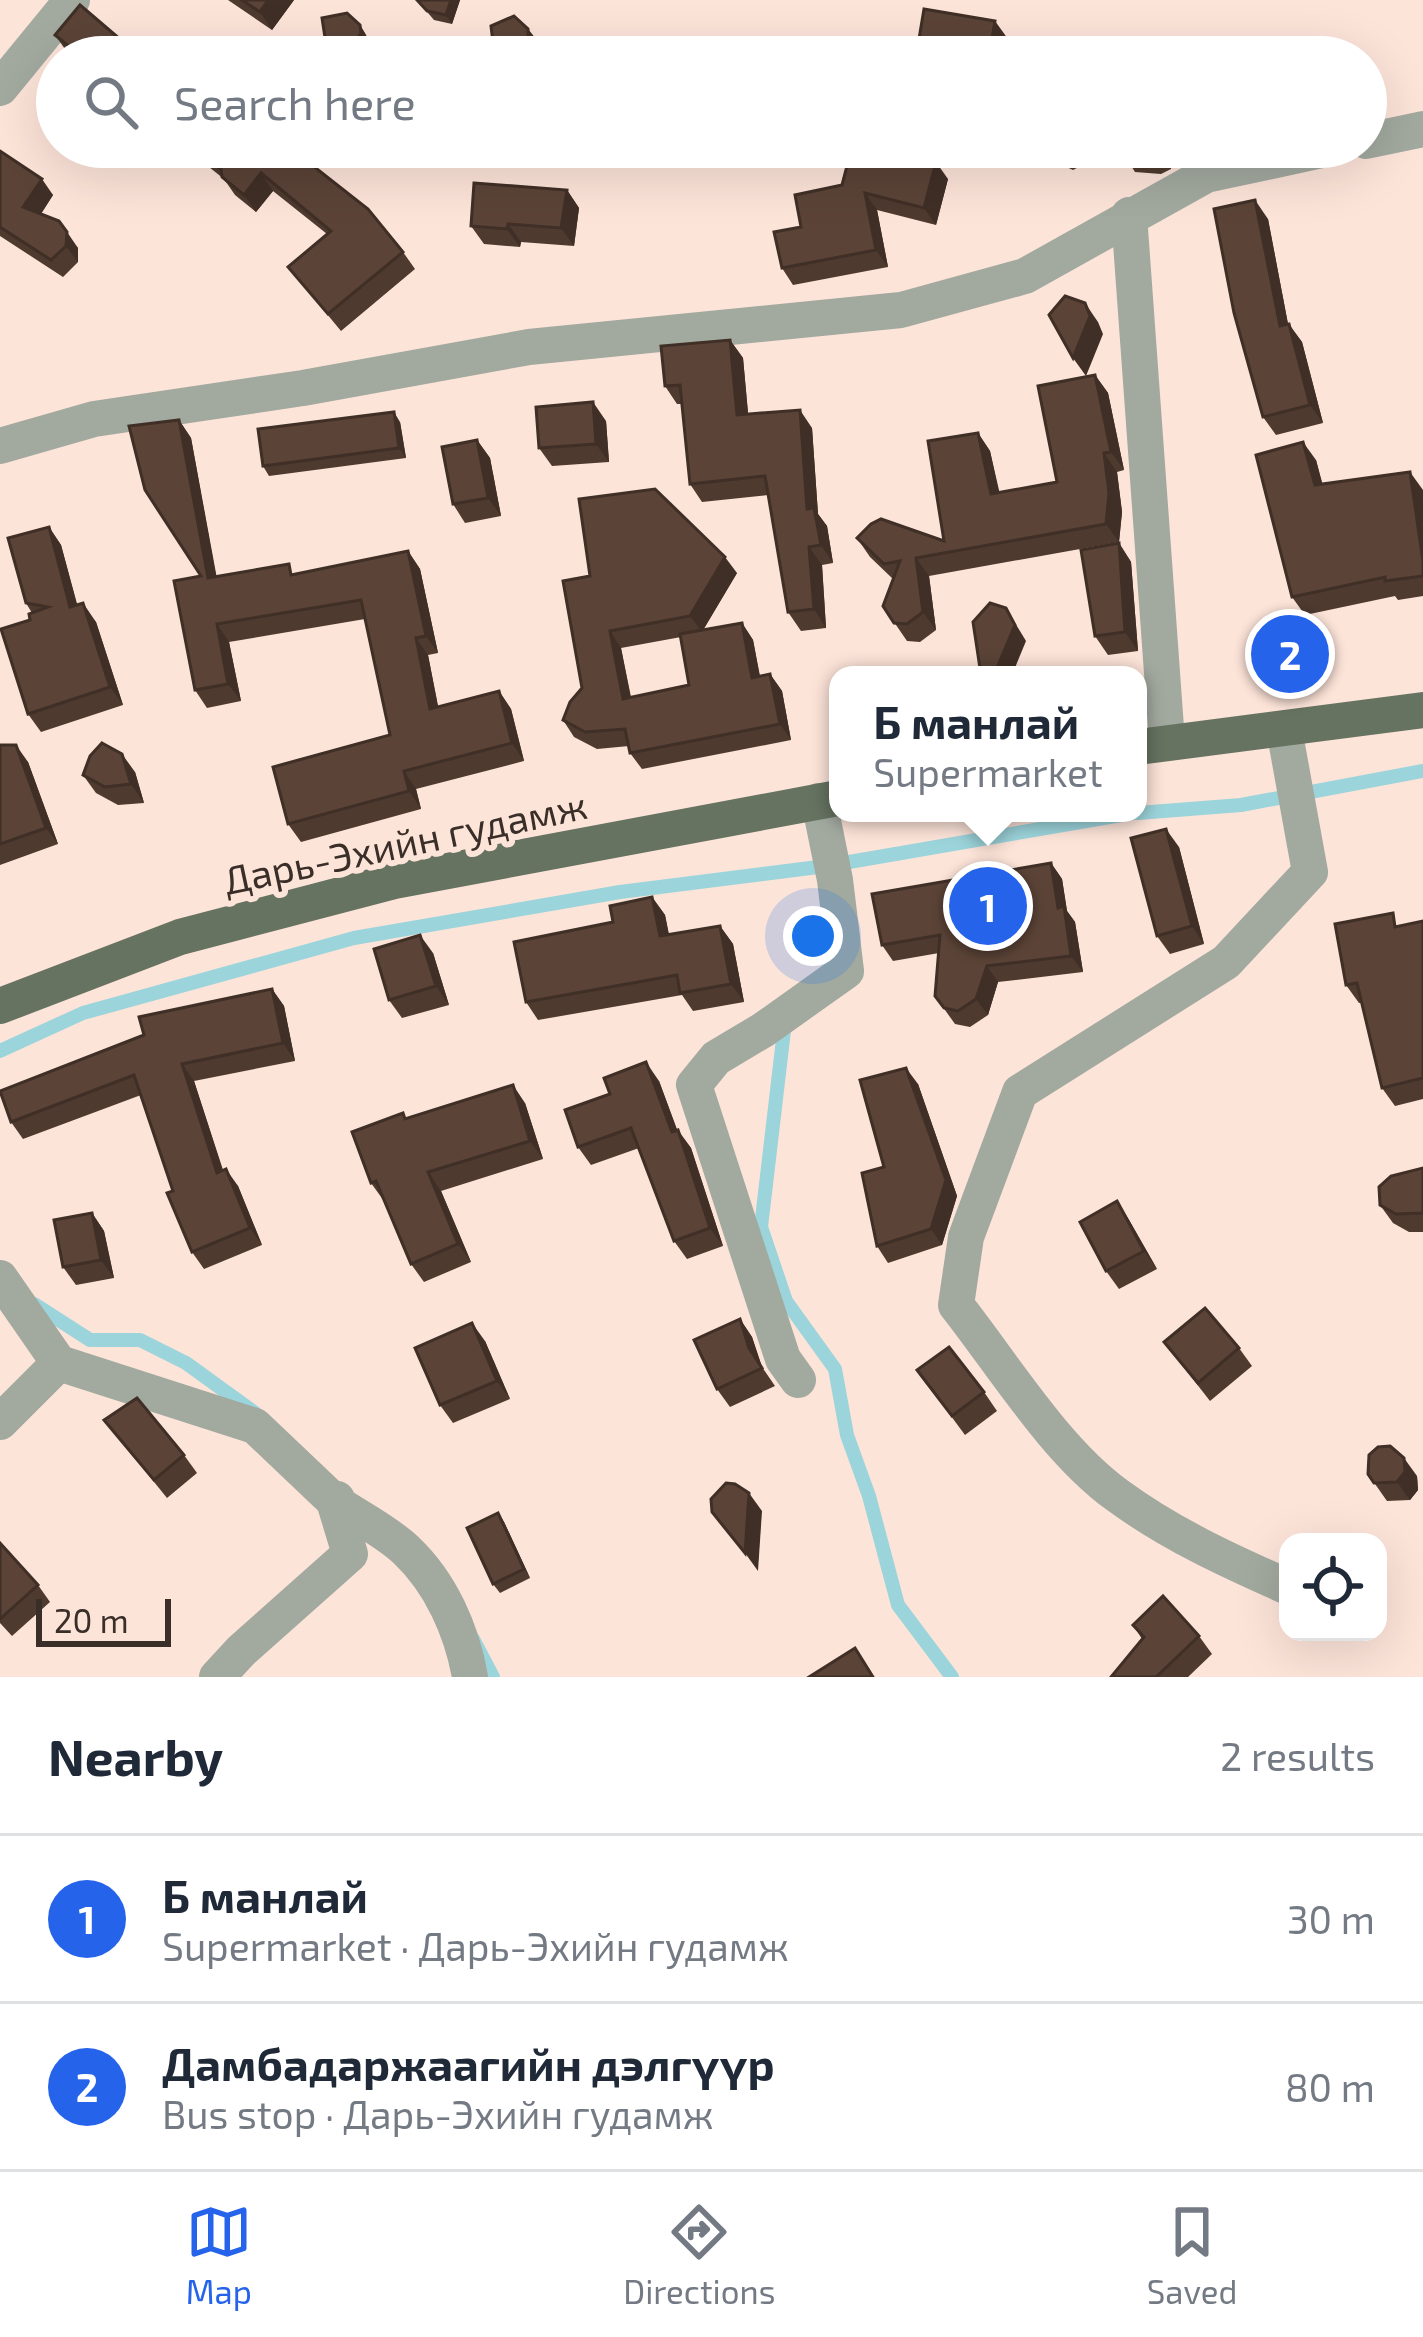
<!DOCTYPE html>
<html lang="en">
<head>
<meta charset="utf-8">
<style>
  body { margin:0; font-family:"Exo 2",sans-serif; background:#f6f6f7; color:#1f2937 }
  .controls { position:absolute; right:36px; bottom:36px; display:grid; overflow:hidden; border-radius:24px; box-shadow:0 12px 48px #0002 }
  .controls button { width:108px; height:108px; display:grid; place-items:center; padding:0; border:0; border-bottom:3px solid #e0e1e3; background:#fff; color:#1f2937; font:60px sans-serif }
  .scale { position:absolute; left:36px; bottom:30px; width:135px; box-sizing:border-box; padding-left:12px; border:6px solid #392e28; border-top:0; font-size:33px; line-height:42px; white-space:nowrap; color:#392e28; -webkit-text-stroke:9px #fde4d9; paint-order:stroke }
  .you { position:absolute; left:813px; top:936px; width:42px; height:42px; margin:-30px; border:9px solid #fff; border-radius:50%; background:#1a73e8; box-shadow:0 0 0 18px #1a73e833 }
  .badge { display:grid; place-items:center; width:78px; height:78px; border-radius:50%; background:#2563eb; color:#fff; font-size:39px; font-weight:700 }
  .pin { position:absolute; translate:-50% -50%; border:6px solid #fff; box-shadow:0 3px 12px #0006 }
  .popup { position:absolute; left:829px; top:666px; width:318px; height:156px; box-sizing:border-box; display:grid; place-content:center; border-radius:24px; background:#fff; filter:drop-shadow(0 3px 9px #0005); font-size:39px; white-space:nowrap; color:#747a83 }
  .popup b { font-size:45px; color:#1f2937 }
  .popup::after { content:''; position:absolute; left:50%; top:100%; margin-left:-24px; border:24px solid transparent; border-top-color:#fff }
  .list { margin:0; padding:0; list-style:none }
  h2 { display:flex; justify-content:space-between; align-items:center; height:156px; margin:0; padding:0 48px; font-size:51px }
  h2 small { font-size:39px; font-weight:400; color:#747a83 }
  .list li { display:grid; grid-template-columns:78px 1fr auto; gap:36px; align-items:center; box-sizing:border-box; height:168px; padding:0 48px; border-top:3px solid #e0e1e3 }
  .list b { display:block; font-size:45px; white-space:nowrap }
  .list p { margin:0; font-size:39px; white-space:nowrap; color:#747a83 }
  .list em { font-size:39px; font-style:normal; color:#747a83 }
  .icon { flex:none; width:66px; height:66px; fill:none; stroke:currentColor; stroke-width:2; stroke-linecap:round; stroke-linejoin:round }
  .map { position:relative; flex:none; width:1423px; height:1677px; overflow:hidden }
  .search { position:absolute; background:#fff; box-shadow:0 12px 48px #0002; left:36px; right:36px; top:36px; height:132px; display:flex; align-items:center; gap:30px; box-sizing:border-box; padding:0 42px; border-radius:66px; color:#747a83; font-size:45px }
  .sheet { height:492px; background:#fff }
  nav { display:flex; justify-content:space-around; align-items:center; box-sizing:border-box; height:168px; border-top:3px solid #e0e1e3; background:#fff; font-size:33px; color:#747a83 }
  nav a { display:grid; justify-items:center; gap:6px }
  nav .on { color:#2563eb }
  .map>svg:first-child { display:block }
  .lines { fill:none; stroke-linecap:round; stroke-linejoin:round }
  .stream { stroke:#9cd4db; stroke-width:14 }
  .minor { stroke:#a2a99f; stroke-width:36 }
  .major { stroke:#667361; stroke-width:36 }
  .wall { fill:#4e3a2f; fill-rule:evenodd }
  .shaded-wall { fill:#402f26 }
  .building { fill:#5b4337; stroke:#402f26; stroke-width:3 }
  .labels { text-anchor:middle; stroke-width:12; stroke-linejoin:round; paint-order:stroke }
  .street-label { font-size:39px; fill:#392e28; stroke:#fde4d9 }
</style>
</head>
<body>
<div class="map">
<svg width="1423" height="1677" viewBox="0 0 1423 1677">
  <rect width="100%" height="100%" fill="#fde4d9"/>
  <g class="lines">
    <!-- stream -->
    <g class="stream">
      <path d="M1138 813 1241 805 1423 771"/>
      <path d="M785 1022 761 1227 786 1301 835 1369 847 1435 869 1496 898 1605 952 1677"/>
      <path d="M0 1051 83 1013 354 938 620 892 826 866 1133 813"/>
      <path d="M34 1304 90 1340H140L186 1363 255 1413"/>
      <path d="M473 1639 493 1677"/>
    </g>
    <!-- minor -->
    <g class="minor">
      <path d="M0 88 72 0"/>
      <path d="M1366 141 1423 129"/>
      <path d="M1129 215 1167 742"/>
      <path d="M0 446 94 419 303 388 529 347 901 310 1025 276 1206 175 1336 147"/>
      <path d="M1284 729 1310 872 1226 962 1020 1092 966 1237 956 1305C1004 1366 1055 1450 1117 1495 1170 1534 1229 1561 1288 1587"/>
      <path d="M0 1278 59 1363 255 1426 334 1501 350 1554 241 1651 217 1677"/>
      <path d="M798 1380 783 1359 694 1085 716 1058 763 1030 846 971 835 880 819 801"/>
      <path d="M0 1422 59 1363"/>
      <path d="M337 1499 334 1501C357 1517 386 1531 406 1550 441 1583 462 1631 470 1677"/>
    </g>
    <!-- major -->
    <g class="major">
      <path d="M1138 747 1423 710"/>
      <path d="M0 1006 180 937 394 881 838 798"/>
    </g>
  </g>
  <!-- wall -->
  <g class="wall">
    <path d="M228 0H294L272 30Z"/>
    <path d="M417 0H460L452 24 434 20Z"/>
    <path d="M360 25 366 35 368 42 358 57H339L332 53 326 44Z"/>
    <path d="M528 29 535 38V53L530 57H504L493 43Z"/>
    <path d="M55 35 141 57H73L67 52Z"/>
    <path d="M184 147H289L403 252 415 269 341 331 288 267 327 234 273 191 256 212 235 195 224 179Z"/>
    <path d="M1050 147H1104L1107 152 1073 170 1060 164Z"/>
    <path d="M1173 147 1171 169 1161 174 1135 172 1123 153Z"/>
    <path d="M0 151 53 195 41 214 78 248V262L63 277 0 236Z"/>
    <path d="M948 179 936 225 877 210 888 267 793 285 782 268 801 227 795 195Z"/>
    <path d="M567 190 579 208 574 246 521 242 520 247 484 244 471 226Z"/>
    <path d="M1268 219 1288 324 1302 342 1323 423 1276 435 1263 417Z"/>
    <path d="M730 340 743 358 748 414 812 428 818 514 827 526 833 563 822 565 826 628 801 631 788 612 768 495 702 502 690 484 682 404H677L665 386Z"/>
    <path d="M1095 375 1108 393 1124 470 1117 472 1122 512 1119 542 929 576 936 630 920 642 907 641 883 606 893 579 870 557 857 538 944 541 978 433 990 451 999 493 1057 482Z"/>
    <path d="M179 420 191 438 216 576 297 574 408 551 420 569 438 653 428 655 438 707 499 691 511 709 524 761 416 789 421 809 301 842 288 824 390 735 365 619 229 642 241 701 207 708 195 690 201 576Z"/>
    <path d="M606 421 609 462 552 466 539 448Z"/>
    <path d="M400 422 406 458 269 476 263 466Z"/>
    <path d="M477 440 490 458 501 516 465 523 453 504Z"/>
    <path d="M1316 460 1322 484 1423 490V596L1398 600 1395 596 1305 615 1292 597Z"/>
    <path d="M49 527 61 545 77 605 96 622 123 705 41 732 28 714 30 620 32 613 26 603Z"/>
    <path d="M1119 543 1131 562 1138 651 1108 655 1095 636Z"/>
    <path d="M737 573 703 630 742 623 753 640 760 676 770 674 782 691 791 740 642 769 630 753 629 746 597 749 574 737 563 720 582 688 563 581ZM681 637 689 685 631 697 621 648Z"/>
    <path d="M0 745 28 762 58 844 0 865Z"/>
    <path d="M135 772 144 803 118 805 96 793 83 775Z"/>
    <path d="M1179 847 1204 944 1170 954 1157 936Z"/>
    <path d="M1051 863 1062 879 1067 911 1075 922 1083 972 998 982 988 1015 970 1027 955 1024 935 996 939 953 893 961 882 945Z"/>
    <path d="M652 897 665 915 669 935 720 926 733 944 744 1002 693 1011 682 995 538 1020 526 1002 613 922Z"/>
    <path d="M1423 921V1099L1395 1106 1382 1088 1361 1003H1359L1346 985 1401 926Z"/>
    <path d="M433 953 449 1005 402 1018 389 1000Z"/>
    <path d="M272 989 284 1006 295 1061 194 1081 223 1170 238 1186 262 1245 204 1269 192 1252 141 1095 23 1139 11 1122Z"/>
    <path d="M659 1081 677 1130 691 1148 723 1246 687 1259 674 1241 639 1148 591 1165 578 1147Z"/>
    <path d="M918 1084 957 1196 942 1245 888 1263 877 1246 884 1167Z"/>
    <path d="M525 1103 543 1159 441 1191 471 1262 424 1282 411 1264 384 1201 371 1183 403 1113 406 1118Z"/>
    <path d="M1423 1168V1232H1409L1393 1223 1380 1205Z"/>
    <path d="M1117 1201 1129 1220 1157 1269 1119 1289 1106 1271Z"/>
    <path d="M92 1213 104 1231 114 1278 76 1285 63 1267Z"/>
    <path d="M740 1319 752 1337 762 1367 775 1386 730 1407 717 1389Z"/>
    <path d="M485 1341 510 1399 453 1423 440 1405Z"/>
    <path d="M1164 1342 1239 1348 1252 1366 1210 1401Z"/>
    <path d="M917 1370 984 1392 997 1411 965 1435Z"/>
    <path d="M104 1420 184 1455 197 1473 167 1498Z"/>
    <path d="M1368 1474 1417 1476 1418 1490 1410 1500 1387 1501Z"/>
    <path d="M498 1513 504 1522 530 1578 500 1593 493 1584Z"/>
    <path d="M0 1543 38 1585 50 1602 12 1636 0 1623Z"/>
    <path d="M1133 1625 1199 1636 1212 1654 1188 1677H1111L1142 1639Z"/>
  </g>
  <!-- shaded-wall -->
  <g class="shaded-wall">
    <path d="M268 0H294L272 30 260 12Z"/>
    <path d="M451 0H460L452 24 446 15Z"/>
    <path d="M995 21 1008 39 1005 57H989Z"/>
    <path d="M360 25 366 35 368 42 358 57H355L350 50Z"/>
    <path d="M528 29 535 38V53L528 43Z"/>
    <path d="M1158 147H1173L1171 169 1158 151Z"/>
    <path d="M936 162 948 179 936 225 924 208Z"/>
    <path d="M261 173 273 191 256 212 244 195Z"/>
    <path d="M42 179 53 195 35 223 23 207Z"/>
    <path d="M567 190 579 208 574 246 561 228Z"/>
    <path d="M865 193 877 210 888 267 876 250Z"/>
    <path d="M1255 200 1268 219 1292 345 1280 326Z"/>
    <path d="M508 224 521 242 520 247 507 229Z"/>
    <path d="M67 232 78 248V262L66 246Z"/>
    <path d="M1085 303 1098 322 1103 334 1086 376 1073 358Z"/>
    <path d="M1289 324 1302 342 1323 423 1310 405Z"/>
    <path d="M730 340 743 358 750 434 737 415Z"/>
    <path d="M1095 375 1108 393 1124 470 1111 452Z"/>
    <path d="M593 402 606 421 609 462 596 444Z"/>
    <path d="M800 410 812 428 818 514 827 526 833 563 821 545 807 509Z"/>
    <path d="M394 412 400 422 406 458 399 448Z"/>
    <path d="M179 420 191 438 220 595 208 578Z"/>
    <path d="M978 433 990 451 1004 512 991 494Z"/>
    <path d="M477 440 490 458 501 516 488 498Z"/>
    <path d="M1303 442 1316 460 1328 504 1315 485Z"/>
    <path d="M1104 453 1117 472 1122 512 1119 542 1106 524Z"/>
    <path d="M1410 472 1423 490V561Z"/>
    <path d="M49 527 61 545 83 626 70 607Z"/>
    <path d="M1119 543 1131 562 1138 651 1125 632Z"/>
    <path d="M809 547 822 565 826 628 814 609Z"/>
    <path d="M408 551 420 569 438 653 426 636Z"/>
    <path d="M725 557 737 573 702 632 690 616Z"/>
    <path d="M916 558 929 576 936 630 923 612Z"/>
    <path d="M83 603 96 622 123 705 110 687Z"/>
    <path d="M1006 608 1026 641 1012 675H994Z"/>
    <path d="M742 623 753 640 763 694 752 678Z"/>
    <path d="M217 624 229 642 241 701 228 684Z"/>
    <path d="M610 631 621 648 634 715 623 699Z"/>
    <path d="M416 638 428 655 442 726 430 709Z"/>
    <path d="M770 674 782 691 791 740 780 724Z"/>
    <path d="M499 691 511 709 524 761 512 743Z"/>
    <path d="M16 745 28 762 58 844 46 828Z"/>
    <path d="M122 754 135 772 144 803 131 784Z"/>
    <path d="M404 771 416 789 421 809 409 791Z"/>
    <path d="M1166 829 1179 847 1204 944 1192 926Z"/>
    <path d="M1051 863 1062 879 1067 911 1075 922 1083 972 1071 956 1058 908Z"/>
    <path d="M652 897 665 915 673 955 660 936Z"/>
    <path d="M720 926 733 944 744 1002 731 984Z"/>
    <path d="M420 935 433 953 449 1005 436 986Z"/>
    <path d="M987 966 998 982 988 1015 976 999Z"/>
    <path d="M272 989 284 1006 295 1061 283 1043Z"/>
    <path d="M646 1062 659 1081 685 1151 672 1132Z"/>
    <path d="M182 1064 194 1081 229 1190 217 1173Z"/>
    <path d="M906 1068 918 1084 957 1196 942 1245 931 1229Z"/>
    <path d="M513 1085 525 1103 543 1159 530 1141Z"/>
    <path d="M678 1130 691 1148 723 1246 710 1228Z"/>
    <path d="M226 1169 238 1186 262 1245 250 1228Z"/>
    <path d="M428 1172 441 1191 471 1262 458 1244Z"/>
    <path d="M1117 1201 1129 1220 1157 1269 1144 1251Z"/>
    <path d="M92 1213 104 1231 114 1278 101 1260Z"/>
    <path d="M740 1319 752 1337 762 1367 775 1386 749 1348Z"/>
    <path d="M472 1323 485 1341 510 1399 497 1381Z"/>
    <path d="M1404 1458 1417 1476 1418 1490 1410 1500 1397 1482Z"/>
    <path d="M749 1493 762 1511 758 1571 745 1553Z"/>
    <path d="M498 1513 504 1522 530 1578 524 1569Z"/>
  </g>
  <!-- building -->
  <g class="building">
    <path d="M242 0H268L260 12Z"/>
    <path d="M417 0H451L446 15 427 11Z"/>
    <path d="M80 5 141 57H82L55 35Z"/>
    <path d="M924 9 995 21 989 57H916Z"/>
    <path d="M347 13 360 25 361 33 350 50H335L326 44 322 18Z"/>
    <path d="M514 16 528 29V43L518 53H503L493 43 491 26Z"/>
    <path d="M193 147H289L368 209 403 252 328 314 288 267 331 231 261 173 244 195 222 177 221 169Z"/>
    <path d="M852 147H878L936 162 924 208 865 193 876 250 782 268 774 232 801 227 795 195 842 185Z"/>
    <path d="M1050 147H1092L1067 160 1053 154Z"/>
    <path d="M1123 147H1158V151L1148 156 1123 153Z"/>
    <path d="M0 151 42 179 23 207 59 221 67 232 66 246 51 260 0 227Z"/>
    <path d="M474 183 567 190 561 228 508 224 507 229 471 226Z"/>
    <path d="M1255 200 1280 326 1289 324 1310 405 1263 417 1234 313 1214 209Z"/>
    <path d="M1065 296 1085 303 1090 316 1073 358 1049 315Z"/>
    <path d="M730 340 737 415 800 410 807 509 814 508 821 545 809 547 814 609 788 612 765 476 690 484 680 385 665 386 661 346Z"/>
    <path d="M1095 375 1111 452 1104 453 1109 493 1106 524 916 558 923 612 907 624 894 623 883 606 900 561 884 564 857 538 871 524 881 519 944 541 928 441 978 433 991 494 1057 482 1038 386Z"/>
    <path d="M593 402 596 444 539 448 536 407Z"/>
    <path d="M394 412 399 448 263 466 258 429Z"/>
    <path d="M179 420 208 578 289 564 291 575 408 551 426 636 416 638 430 709 499 691 512 743 404 771 409 791 288 824 273 767 390 735 361 600 217 624 228 684 195 690 174 581 201 576 145 490 129 426Z"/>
    <path d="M477 440 488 498 453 504 442 447Z"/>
    <path d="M1303 442 1315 485 1410 472 1423 561V576L1385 581V577L1292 597 1256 455Z"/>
    <path d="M655 489 725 557 690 616 610 631 623 699 689 685 680 634 742 623 752 678 770 674 780 724 630 753 625 729 585 732 563 720 570 702 582 688 563 581 590 576 579 499Z"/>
    <path d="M49 527 70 607 83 603 110 687 28 714 1 629 30 620 29 614 48 607 26 603 8 538Z"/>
    <path d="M1119 543 1125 632 1095 636 1081 550Z"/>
    <path d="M990 603 1006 608 1015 625 994 675H981L973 622Z"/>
    <path d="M102 743 122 754 131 784 105 787 83 775 90 756Z"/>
    <path d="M0 745H16L46 828 0 844Z"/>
    <path d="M1166 829 1192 926 1157 936 1131 838Z"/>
    <path d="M1051 863 1058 908 1064 906 1071 956 987 966 976 999 958 1011 944 1008 935 996 940 935 882 945 872 894Z"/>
    <path d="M652 897 660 936 720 926 731 984 680 993 677 975 526 1002 514 942 613 922 610 906Z"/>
    <path d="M1393 913 1395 927 1423 921V1078L1382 1088 1357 983 1346 985 1335 924Z"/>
    <path d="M420 935 436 986 389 1000 374 949Z"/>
    <path d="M272 989 283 1043 182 1064 217 1173 226 1169 250 1228 192 1252 167 1193 173 1191 134 1075 11 1122 0 1091 144 1035 139 1017Z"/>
    <path d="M646 1062 672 1132 678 1130 710 1228 674 1241 631 1128 578 1147 565 1110 610 1094 604 1078Z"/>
    <path d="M906 1068 946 1180 931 1229 877 1246 862 1173 884 1167 860 1080Z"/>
    <path d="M513 1085 530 1141 428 1172 458 1244 411 1264 376 1181 371 1183 352 1132 403 1113 405 1119Z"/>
    <path d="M1423 1168V1213L1396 1214 1380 1205 1379 1187 1391 1176Z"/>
    <path d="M1117 1201 1144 1251 1106 1271 1080 1222Z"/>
    <path d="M92 1213 101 1260 63 1267 54 1220Z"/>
    <path d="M1205 1308 1239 1348 1198 1383 1164 1342Z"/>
    <path d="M740 1319 749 1348 762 1368 717 1389 694 1340Z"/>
    <path d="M472 1323 497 1381 440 1405 415 1348Z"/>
    <path d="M949 1347 984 1392 952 1416 917 1370Z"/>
    <path d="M137 1398 184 1455 154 1480 104 1420Z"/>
    <path d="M1390 1446 1404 1458 1405 1472 1397 1482 1374 1483 1368 1474 1369 1455 1378 1447Z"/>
    <path d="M726 1483 735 1484 749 1493 745 1553 712 1512 711 1499Z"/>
    <path d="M498 1513 524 1569 493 1584 467 1528Z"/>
    <path d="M0 1543 38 1585 0 1619Z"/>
    <path d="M1163 1596 1199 1636 1156 1677H1111L1144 1637 1133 1625Z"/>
    <path d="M855 1648 873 1677H809Z"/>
  </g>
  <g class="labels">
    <!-- street labels -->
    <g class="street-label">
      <text transform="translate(405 843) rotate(-12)" y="14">Дарь-Эхийн гудамж</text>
    </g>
  </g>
</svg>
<div class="controls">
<button><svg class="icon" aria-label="locate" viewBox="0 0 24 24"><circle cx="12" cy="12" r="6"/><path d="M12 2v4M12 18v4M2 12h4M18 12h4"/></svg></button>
</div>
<div class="scale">20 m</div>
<div class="you"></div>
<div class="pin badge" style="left:988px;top:906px">1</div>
<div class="popup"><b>Б манлай</b>Supermarket</div>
<div class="pin badge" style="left:1290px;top:654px">2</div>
<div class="search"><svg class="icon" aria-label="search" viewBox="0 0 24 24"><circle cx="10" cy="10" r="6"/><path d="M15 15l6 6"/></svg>Search here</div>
</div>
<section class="sheet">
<h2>Nearby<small>2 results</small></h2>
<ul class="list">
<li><span class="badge">1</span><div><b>Б манлай</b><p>Supermarket · Дарь-Эхийн гудамж</p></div><em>30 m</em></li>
<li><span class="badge">2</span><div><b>Дамбадаржаагийн дэлгүүр</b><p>Bus stop · Дарь-Эхийн гудамж</p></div><em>80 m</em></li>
</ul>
</section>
<nav>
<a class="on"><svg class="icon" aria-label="map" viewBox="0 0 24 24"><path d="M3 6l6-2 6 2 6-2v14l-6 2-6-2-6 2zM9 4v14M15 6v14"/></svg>Map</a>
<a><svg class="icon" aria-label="directions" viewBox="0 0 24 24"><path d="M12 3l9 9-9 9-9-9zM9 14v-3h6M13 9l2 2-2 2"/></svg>Directions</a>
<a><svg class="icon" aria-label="saved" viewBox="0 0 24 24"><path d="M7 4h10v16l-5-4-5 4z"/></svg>Saved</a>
</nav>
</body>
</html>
